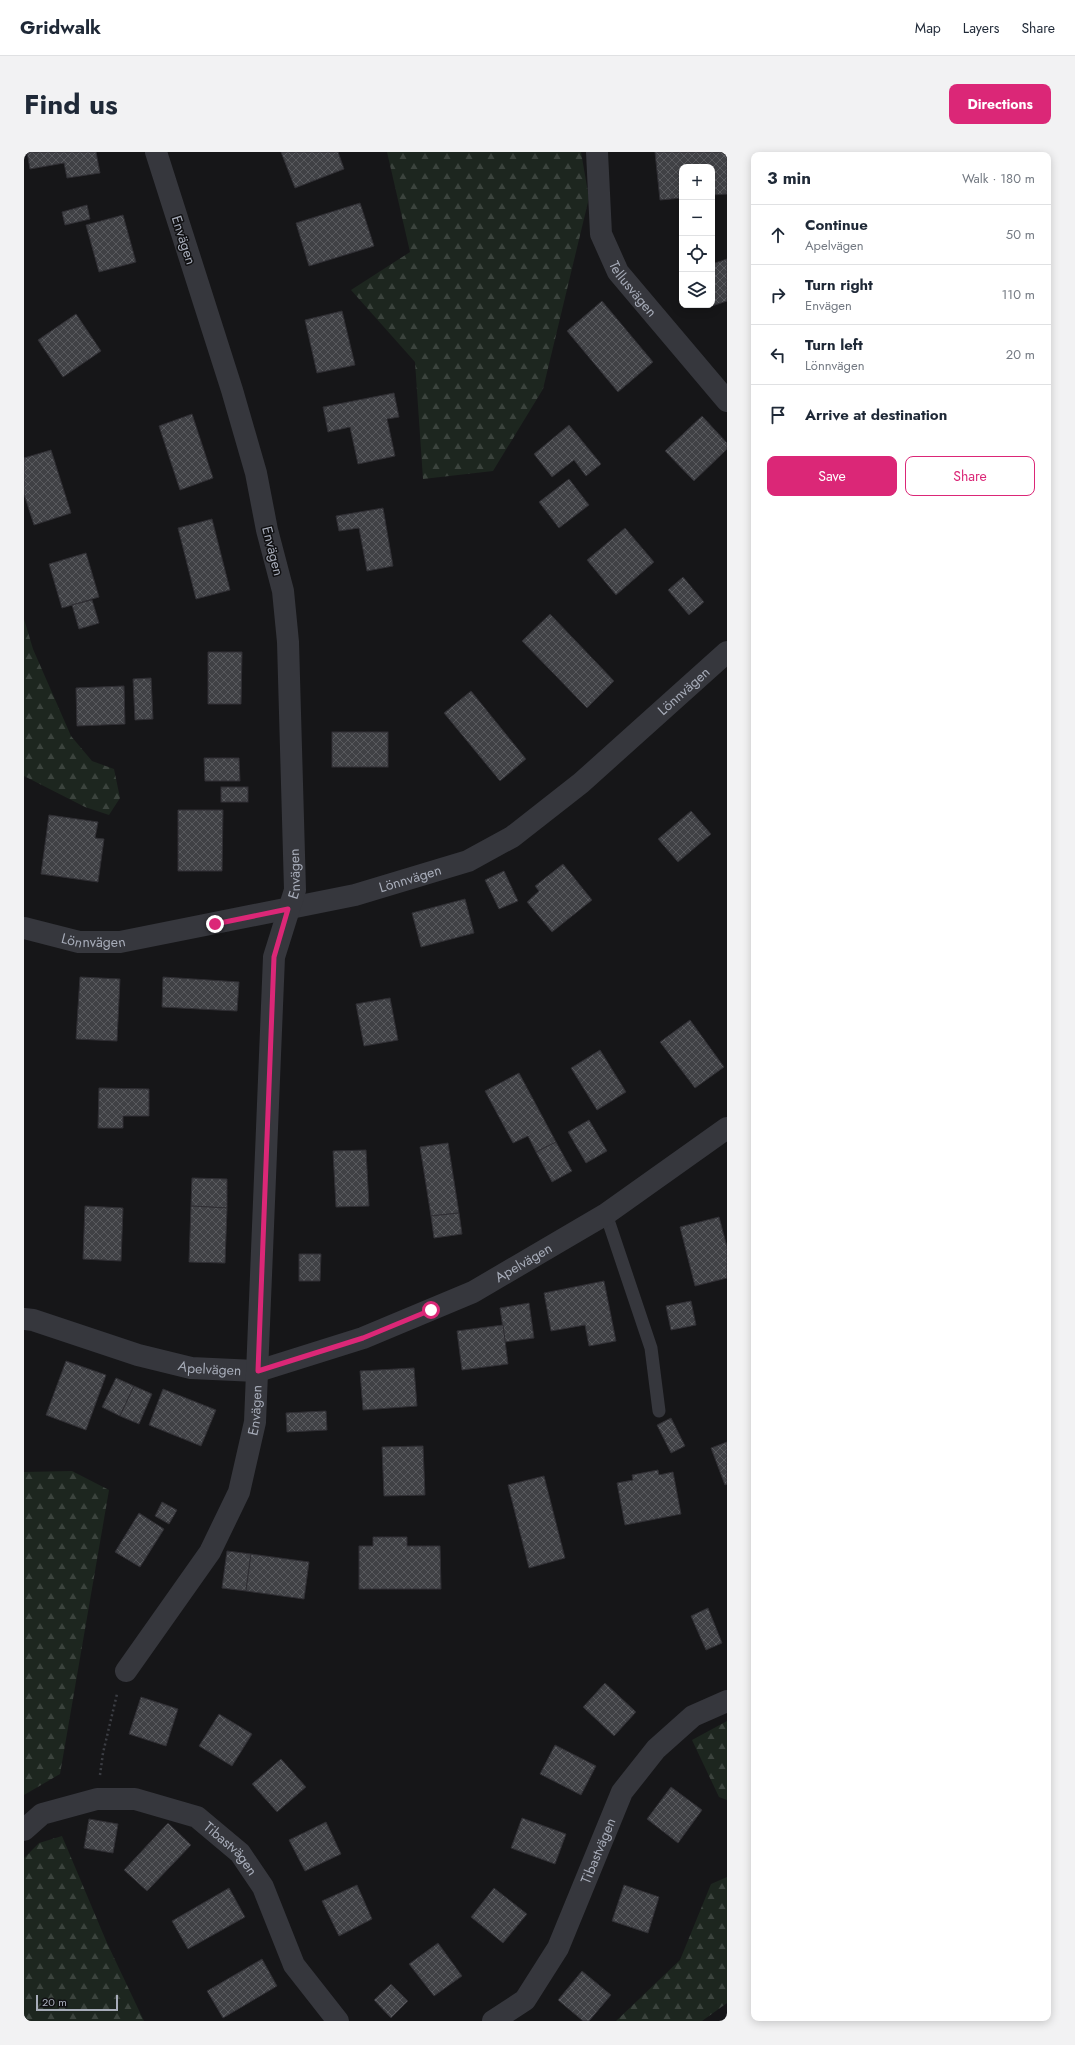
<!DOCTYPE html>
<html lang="en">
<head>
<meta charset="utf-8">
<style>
  body { margin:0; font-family:Jost,sans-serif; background:#f2f2f3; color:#1f2937 }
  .controls { position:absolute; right:12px; top:12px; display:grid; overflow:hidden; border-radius:8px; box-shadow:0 2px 10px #0003 }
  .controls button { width:36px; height:36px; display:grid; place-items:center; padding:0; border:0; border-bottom:1px solid #e0e1e3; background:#fff; color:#1f2937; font:20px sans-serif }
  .scale { position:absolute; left:12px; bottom:10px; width:82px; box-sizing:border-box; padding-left:4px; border:2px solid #a7acb9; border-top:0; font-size:11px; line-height:14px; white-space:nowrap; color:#a7acb9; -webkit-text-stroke:3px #111113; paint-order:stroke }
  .stop { position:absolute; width:12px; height:12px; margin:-9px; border:3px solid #db2777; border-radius:50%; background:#fff }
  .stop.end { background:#db2777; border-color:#fff; box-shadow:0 1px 4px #0008 }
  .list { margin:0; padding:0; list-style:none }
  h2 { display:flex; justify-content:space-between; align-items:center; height:52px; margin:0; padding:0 16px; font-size:17px }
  h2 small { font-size:13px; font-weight:400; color:#747a83 }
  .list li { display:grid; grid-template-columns:26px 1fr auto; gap:12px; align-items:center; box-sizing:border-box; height:60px; padding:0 16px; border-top:1px solid #e0e1e3 }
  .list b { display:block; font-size:15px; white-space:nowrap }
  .list p { margin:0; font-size:13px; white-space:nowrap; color:#747a83 }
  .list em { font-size:13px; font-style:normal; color:#747a83 }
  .actions { display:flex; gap:8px; padding:12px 16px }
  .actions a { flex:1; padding:9px 0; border:1px solid #db2777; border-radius:8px; text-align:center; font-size:14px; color:#db2777 }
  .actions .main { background:#db2777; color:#fff }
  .icon { flex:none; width:22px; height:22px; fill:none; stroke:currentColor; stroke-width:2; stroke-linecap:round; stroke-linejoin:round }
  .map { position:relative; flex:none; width:703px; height:1869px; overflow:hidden; border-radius:8px }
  header { display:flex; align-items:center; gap:24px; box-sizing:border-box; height:56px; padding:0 20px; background:#fff; border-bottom:1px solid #e0e1e3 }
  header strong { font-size:19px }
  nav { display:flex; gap:22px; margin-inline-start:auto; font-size:14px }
  .intro { display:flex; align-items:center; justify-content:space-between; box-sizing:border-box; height:96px; padding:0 24px }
  h1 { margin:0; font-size:28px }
  .button { padding:10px 18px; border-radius:8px; background:#db2777; color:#fff; font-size:14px; font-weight:700 }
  main { display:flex; gap:24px; padding:0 24px }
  aside { flex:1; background:#fff; border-radius:8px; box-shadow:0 2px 10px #0003 }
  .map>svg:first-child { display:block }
  .forest { fill:url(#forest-firs) }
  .building { fill:url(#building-cross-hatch); stroke:#302f34 }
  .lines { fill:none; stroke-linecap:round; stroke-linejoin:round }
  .path { stroke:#3c3e44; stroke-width:2.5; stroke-dasharray:2 3; stroke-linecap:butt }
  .service { stroke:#36373d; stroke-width:13 }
  .minor { stroke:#36373d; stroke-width:22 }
  .route { stroke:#db2777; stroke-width:5 }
  .labels { text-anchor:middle; stroke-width:3; stroke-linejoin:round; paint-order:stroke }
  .street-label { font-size:14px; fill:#a7acb9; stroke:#111113 }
</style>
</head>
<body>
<header>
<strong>Gridwalk</strong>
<nav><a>Map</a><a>Layers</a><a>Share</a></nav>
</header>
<div class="intro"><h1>Find us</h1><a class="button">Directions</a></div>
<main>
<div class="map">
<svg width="703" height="1869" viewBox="0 0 703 1869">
  <defs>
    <pattern id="forest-firs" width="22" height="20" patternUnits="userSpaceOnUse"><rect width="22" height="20" fill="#1d261f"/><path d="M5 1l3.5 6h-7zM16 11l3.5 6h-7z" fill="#3b433d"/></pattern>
    <pattern id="building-cross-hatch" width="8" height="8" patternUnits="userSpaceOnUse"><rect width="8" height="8" fill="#404145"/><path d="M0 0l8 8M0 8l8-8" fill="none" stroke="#595a5e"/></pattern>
  </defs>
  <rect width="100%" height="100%" fill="#161618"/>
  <!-- forest -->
  <g class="forest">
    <path d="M363 0H557L565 46 519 237 469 319 399 327 391 210 327 138 386 100Z"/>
    <path d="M0 467 9 497 47 584 68 609 90 617 96 646 85 663 61 655 0 624Z"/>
    <path d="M48 1319 85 1338 36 1622 0 1643V1320Z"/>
    <path d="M703 1569V1648L695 1645 668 1588Z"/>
    <path d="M38 1684 83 1791 120 1869H0V1706L15 1691Z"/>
    <path d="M703 1725V1851L678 1869H592L656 1808 687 1732Z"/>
  </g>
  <!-- building -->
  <g class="building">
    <path d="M3 0H72L76 21 43 26 40 11 6 17Z"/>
    <path d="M257 0H314L320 17 271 36Z"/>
    <path d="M631 0H703V42L688 43V15H658V46L636 48Z"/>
    <path d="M336 51 350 94 285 114 272 71Z"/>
    <path d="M63 53 66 67 41 73 38 60Z"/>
    <path d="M99 63 112 110 75 120 62 73Z"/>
    <path d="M703 107V149L688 154V112Z"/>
    <path d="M578 149 629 210 594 240 543 179Z"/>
    <path d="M318 159 331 213 293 221 281 168Z"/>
    <path d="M52 162 77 199 39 225 14 188Z"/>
    <path d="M370 241 375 265 363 267 371 304 334 312 326 275 304 280 299 255Z"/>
    <path d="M168 262 189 326 156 338 135 274Z"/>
    <path d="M678 264 703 291V297L670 329 641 299Z"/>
    <path d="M545 273 577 312 562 324 550 308 528 325 510 302Z"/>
    <path d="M27 298 47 361 10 373 0 342V306Z"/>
    <path d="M545 327 565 353 535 376 515 350Z"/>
    <path d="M359 356 369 414 343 419 335 376 315 379 312 364Z"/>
    <path d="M188 367 206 438 172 447 154 376Z"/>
    <path d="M601 376 630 410 592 443 563 408Z"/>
    <path d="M62 401 75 445 38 456 25 412Z"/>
    <path d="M659 425 680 450 665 463 644 438Z"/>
    <path d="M68 448 75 471 55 477 48 453Z"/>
    <path d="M526 462 590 529 563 556 498 489Z"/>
    <path d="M184 500H218L217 552H184Z"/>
    <path d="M127 526 129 567 111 568 109 527Z"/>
    <path d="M100 534 101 572 53 574 52 536Z"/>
    <path d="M447 539 502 607 476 629 420 561Z"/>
    <rect x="308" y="580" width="56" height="35"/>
    <path d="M180 606H215L216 629H181Z"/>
    <rect x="197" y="635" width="27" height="15"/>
    <path d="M154 658H199L198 719H154Z"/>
    <path d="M667 659 687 682 654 710 634 687Z"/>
    <path d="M25 663 74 670 71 686 80 687 74 730 17 722Z"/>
    <path d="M539 712 568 748 528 780 503 750 515 739 511 734Z"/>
    <path d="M480 719 494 749 475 757 461 728Z"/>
    <path d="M441 747 450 781 397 795 388 761Z"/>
    <path d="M56 825 96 827 93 889 52 887Z"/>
    <path d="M139 825 215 830 213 859 138 855Z"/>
    <path d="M366 846 374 888 340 894 332 852Z"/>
    <path d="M666 868 700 915 671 936 636 890Z"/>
    <path d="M576 898 602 940 573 958 547 916Z"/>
    <path d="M495 921 532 990 512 1000 504 984 489 991 461 939Z"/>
    <path d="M75 936 125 937V964H99V976H74Z"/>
    <path d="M565 968 583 999 562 1011 544 980Z"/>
    <path d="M532 990 548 1019 528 1030 512 1000Z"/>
    <path d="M424 991 435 1061 407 1064 396 995Z"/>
    <path d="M342 998 345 1054 312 1055 309 999Z"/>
    <path d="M168 1026 203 1027V1056L167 1054Z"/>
    <path d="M61 1054 99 1056 97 1109 59 1107Z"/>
    <path d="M167 1054 203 1056 201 1111 165 1110Z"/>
    <path d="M435 1061 438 1082 410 1086 407 1064Z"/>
    <path d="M695 1065 703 1095V1126L671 1134 656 1075Z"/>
    <path d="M275 1102H297L296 1129H275Z"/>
    <path d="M580 1129 592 1189 565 1194 561 1173 527 1179 520 1141Z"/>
    <path d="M667 1149 672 1173 647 1178 642 1154Z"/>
    <path d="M505 1151 510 1186 481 1190 476 1156Z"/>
    <path d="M479 1173 484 1212 438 1218 433 1179Z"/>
    <path d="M42 1209 82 1223 62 1278 22 1263Z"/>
    <path d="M390 1216 393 1254 339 1258 336 1219Z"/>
    <path d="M92 1226 110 1234 96 1264 78 1255Z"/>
    <path d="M110 1234 128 1242 115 1272 96 1264Z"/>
    <path d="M139 1237 192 1258 177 1294 125 1273Z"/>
    <path d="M302 1259 303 1278 263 1280 262 1261Z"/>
    <path d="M647 1266 661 1294 647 1301 633 1273Z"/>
    <path d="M703 1290V1332L701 1333 687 1296Z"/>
    <path d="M399 1294 401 1343 360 1344 358 1295Z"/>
    <path d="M634 1318 635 1323 649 1320 657 1362 601 1373 593 1331 609 1328 608 1323Z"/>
    <path d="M520 1324 541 1406 505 1416 484 1333Z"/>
    <path d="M138 1350 153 1358 145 1372 131 1364Z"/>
    <path d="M115 1361 140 1377 116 1415 91 1400Z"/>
    <path d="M349 1385H383V1394H416L417 1437H335V1394H349Z"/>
    <path d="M203 1399 227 1402 222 1439 198 1436Z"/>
    <path d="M227 1402 285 1410 280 1447 222 1439Z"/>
    <path d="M684 1456 698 1491 682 1498 667 1464Z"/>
    <path d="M581 1531 612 1560 590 1584 559 1555Z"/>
    <path d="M117 1545 154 1557 142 1594 105 1582Z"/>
    <path d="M195 1562 228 1582 208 1614 175 1594Z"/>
    <path d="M531 1593 572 1614 557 1643 516 1622Z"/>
    <path d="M257 1607 282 1635 253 1660 228 1632Z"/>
    <path d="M647 1635 678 1658 654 1691 623 1667Z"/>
    <path d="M498 1666 542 1682 531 1712 487 1696Z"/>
    <path d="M65 1667 94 1672 89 1701 60 1696Z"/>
    <path d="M302 1670 317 1702 281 1719 265 1688Z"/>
    <path d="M144 1671 167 1693 123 1739 100 1718Z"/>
    <path d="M333 1733 348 1767 315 1784 298 1749Z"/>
    <path d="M600 1733 635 1745 624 1781 588 1769Z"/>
    <path d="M205 1736 221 1765 164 1797 148 1769Z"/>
    <path d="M470 1736 503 1762 479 1791 447 1765Z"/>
    <path d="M414 1791 438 1824 410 1844 385 1812Z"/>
    <path d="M238 1807 253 1834 199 1866 183 1839Z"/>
    <path d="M558 1819 587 1843 565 1869H559L534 1848Z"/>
    <path d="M367 1832 384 1849 367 1866 350 1848Z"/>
  </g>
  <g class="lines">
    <!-- path -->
    <path class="path" d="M76 1623 79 1601 93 1542"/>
    <!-- service -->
    <path class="service" d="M582 1062 627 1196 635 1259"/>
    <!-- minor -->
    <g class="minor">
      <path id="s1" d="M573 0 577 82 594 120 703 249"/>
      <path id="s2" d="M0 776 55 790H96L331 743 444 709 488 685 557 631 703 500"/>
      <path id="s3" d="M0 1167 9 1168 114 1203 167 1216 234 1219 339 1186 449 1140 582 1062 703 976"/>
      <path id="s4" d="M102 1519 186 1400 215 1340 231 1270 250 805 271 738 264 490 259 439 243 378 232 321 208 238 132 0"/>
      <path id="s5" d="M0 1678 18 1662 73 1647H111L173 1665 216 1701 239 1735 270 1813 314 1869"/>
      <path id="s6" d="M469 1869 501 1848 534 1796 598 1640 632 1597 669 1564 703 1549"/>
    </g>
  </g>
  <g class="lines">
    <!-- route -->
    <path class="route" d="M191 772 264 757 250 805 234 1219 339 1186 407 1158"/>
  </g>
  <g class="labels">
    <!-- street labels -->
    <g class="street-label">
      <text transform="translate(160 88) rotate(72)" y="5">Envägen</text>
      <text dy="5" stroke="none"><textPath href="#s1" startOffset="146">Tellusvägen</textPath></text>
      <text transform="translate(249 399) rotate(76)" y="5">Envägen</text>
      <text dy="5" stroke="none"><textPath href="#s2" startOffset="731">Lönnvägen</textPath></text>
      <text dy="5" stroke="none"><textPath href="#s4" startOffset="836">Envägen</textPath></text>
      <text dy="5" stroke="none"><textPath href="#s2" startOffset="395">Lönnvägen</textPath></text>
      <text dy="5" stroke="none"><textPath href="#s2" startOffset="71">Lönnvägen</textPath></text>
      <text dy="5" stroke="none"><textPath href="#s3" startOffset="529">Apelvägen</textPath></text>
      <text dy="5" stroke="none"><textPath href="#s3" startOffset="193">Apelvägen</textPath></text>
      <text dy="5" stroke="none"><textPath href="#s4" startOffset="296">Envägen</textPath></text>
      <text dy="5" stroke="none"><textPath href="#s5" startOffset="230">Tibastvägen</textPath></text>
      <text dy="5" stroke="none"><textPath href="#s6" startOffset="205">Tibastvägen</textPath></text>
    </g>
  </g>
</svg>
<div class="controls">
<button>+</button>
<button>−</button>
<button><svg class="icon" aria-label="locate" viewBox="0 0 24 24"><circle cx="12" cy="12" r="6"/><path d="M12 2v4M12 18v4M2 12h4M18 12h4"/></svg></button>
<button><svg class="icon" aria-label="layers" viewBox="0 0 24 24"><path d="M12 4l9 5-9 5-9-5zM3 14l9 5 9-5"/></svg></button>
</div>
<div class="scale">20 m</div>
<div class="stop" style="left:407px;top:1158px"></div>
<div class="stop end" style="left:191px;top:772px"></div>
</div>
<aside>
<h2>3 min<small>Walk · 180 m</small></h2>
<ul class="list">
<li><svg class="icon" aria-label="ahead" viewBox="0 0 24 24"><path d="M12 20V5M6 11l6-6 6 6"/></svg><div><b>Continue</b><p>Apelvägen</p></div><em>50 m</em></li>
<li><svg class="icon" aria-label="right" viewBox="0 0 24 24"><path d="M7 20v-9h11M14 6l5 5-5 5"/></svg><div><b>Turn right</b><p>Envägen</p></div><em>110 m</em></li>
<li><svg class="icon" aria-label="left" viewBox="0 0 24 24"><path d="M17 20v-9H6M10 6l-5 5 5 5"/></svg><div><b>Turn left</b><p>Lönnvägen</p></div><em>20 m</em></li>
<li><svg class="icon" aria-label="arrive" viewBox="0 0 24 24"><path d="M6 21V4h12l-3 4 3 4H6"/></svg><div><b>Arrive at destination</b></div></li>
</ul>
<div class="actions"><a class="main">Save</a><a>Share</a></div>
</aside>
</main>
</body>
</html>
